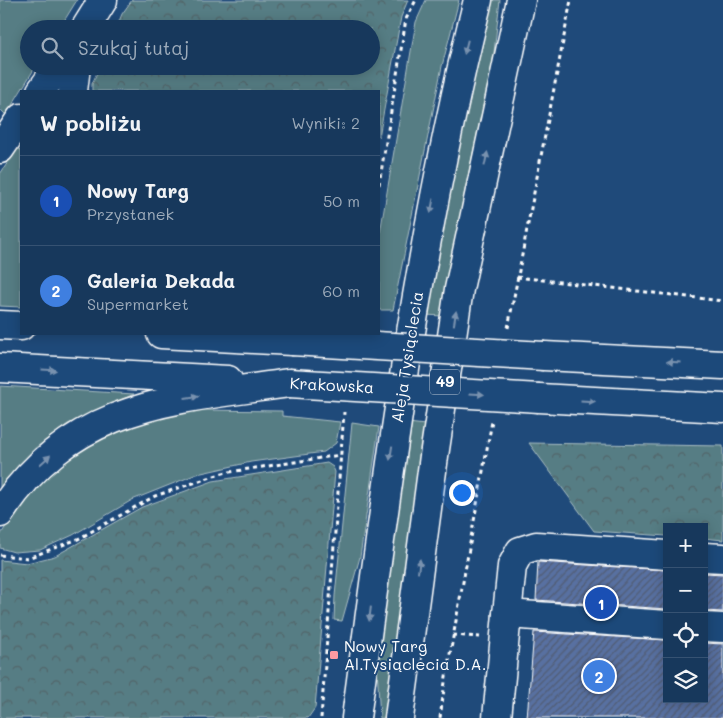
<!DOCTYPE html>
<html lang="pl">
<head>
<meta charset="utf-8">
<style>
  body { margin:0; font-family:Mali,sans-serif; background:#244365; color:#f1f3f6 }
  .controls { position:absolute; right:15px; bottom:15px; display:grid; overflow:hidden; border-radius:0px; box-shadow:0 2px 12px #0003 }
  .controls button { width:45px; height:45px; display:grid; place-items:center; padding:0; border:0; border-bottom:1px solid #365272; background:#17385c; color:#f1f3f6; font:25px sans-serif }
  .you { position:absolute; left:461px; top:492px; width:18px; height:18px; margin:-12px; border:4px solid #fff; border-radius:50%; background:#1a73e8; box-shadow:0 0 0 8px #1a73e833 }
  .badge { display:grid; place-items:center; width:32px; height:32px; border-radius:50%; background:#ea580c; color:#fff; font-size:16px; font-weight:700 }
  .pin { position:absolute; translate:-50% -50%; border:2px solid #fff; box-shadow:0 1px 5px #0006 }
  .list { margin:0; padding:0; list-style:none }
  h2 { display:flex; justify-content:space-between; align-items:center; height:65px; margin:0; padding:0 20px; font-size:21px }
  h2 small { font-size:16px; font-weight:400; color:#9eacbb }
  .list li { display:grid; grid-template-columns:32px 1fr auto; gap:15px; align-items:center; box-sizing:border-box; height:90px; padding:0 20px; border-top:1px solid #365272 }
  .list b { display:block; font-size:19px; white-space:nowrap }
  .list p { margin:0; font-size:16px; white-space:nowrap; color:#9eacbb }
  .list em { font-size:16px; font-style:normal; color:#9eacbb }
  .icon { flex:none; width:28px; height:28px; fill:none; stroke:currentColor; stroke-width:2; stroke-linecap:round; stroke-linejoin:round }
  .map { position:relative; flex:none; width:723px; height:718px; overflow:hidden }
  .search { position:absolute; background:#17385c; box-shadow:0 2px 12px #0003; left:20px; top:20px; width:360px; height:55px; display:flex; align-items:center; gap:12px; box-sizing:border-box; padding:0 18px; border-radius:28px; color:#9eacbb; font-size:19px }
  .panel { position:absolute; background:#17385c; box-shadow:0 2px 12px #0003; left:20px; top:90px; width:360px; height:245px; border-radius:0px }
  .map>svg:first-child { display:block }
  .grass { fill:#567d84; stroke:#aabec2 }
  .forest { fill:url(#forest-crowns); stroke:#aabec2 }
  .building { fill:url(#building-hatch); stroke:#fff }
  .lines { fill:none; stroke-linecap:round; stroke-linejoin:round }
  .minor-casing { stroke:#fff; stroke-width:31 }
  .major-casing { stroke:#fff; stroke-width:31 }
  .path { stroke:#fff; stroke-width:3; stroke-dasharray:4 4; stroke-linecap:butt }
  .minor { stroke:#1f4a7a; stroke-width:28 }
  .major { stroke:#1f4a7a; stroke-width:28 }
  .major-bridge-casing { stroke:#fff; stroke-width:31; stroke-linecap:butt }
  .major-bridge { stroke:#1f4a7a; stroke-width:28 }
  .oneway { fill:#7992af }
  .poi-dot { fill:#ff9aa2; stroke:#1f4a7a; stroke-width:2 }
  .labels { text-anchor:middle; stroke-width:4; stroke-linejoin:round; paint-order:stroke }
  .shield { fill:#1f4a7a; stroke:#bcc9d7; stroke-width:1 }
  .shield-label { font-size:15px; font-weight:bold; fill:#fff }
  .street-label { font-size:16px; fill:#fff; stroke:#1f4a7a }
  .poi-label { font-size:16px; fill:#fff; stroke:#1f4a7a; text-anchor:start }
</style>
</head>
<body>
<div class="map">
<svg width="723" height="718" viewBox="0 0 723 718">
  <defs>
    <pattern id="forest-crowns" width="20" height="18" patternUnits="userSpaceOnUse" patternTransform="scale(1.25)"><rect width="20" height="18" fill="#567d84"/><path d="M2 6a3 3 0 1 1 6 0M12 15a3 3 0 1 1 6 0" fill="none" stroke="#516468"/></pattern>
    <pattern id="building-hatch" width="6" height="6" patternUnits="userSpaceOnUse" patternTransform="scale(1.25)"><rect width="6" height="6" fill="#5870a1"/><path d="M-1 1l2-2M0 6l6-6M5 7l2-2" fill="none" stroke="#515c72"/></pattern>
  </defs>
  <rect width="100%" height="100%" fill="#1f4a7a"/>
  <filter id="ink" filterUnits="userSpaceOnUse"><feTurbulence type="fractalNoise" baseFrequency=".02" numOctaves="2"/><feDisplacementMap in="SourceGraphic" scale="10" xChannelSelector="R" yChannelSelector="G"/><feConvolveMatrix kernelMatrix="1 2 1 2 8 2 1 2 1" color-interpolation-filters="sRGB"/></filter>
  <g filter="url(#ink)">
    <!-- grass -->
    <g class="grass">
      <path d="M0 0H77L59 29H29V66H36L6 115 0 109Z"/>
      <path d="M426 0H459L442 66 393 310H379V239L416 22Z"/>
      <path d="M491 0H500L493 61 464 195 442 316 426 315 454 165Z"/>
      <path d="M17 149 21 150V307L0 306V174Z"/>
      <path d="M0 386 134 394 68 424 34 449 0 487Z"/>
      <path d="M197 410 282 411V416L340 422 336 443 324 452 251 462 197 474 132 500 73 535 40 550 14 552 0 548V536L16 510 28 495 77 450 144 419Z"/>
      <path d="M352 423 379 427 360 557 342 621 334 620 335 596Z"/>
      <path d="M408 423 425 425 385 718H380L377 668Z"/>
    </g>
    <!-- forest -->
    <g class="forest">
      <path d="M132 0H408L401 17 379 137V91H92V84L100 66H371V29H116L122 14Z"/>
      <path d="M529 443 723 446V540L704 538V527H667V536L594 531Z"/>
      <path d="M327 463 333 467 335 472 315 708 308 718H0V560L27 563 55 556 142 507 213 481Z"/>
    </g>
    <!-- building -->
    <g class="building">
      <path d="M538 562 667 570V609L536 600Z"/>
      <path d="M704 573 723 574V612L704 611Z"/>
      <path d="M534 632 667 640V699H704V643L723 644V718H527Z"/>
    </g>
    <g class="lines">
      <!-- minor casing -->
      <g class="minor-casing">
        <g id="minor">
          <path d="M667 555 536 546 520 551 512 566 507 614 667 625"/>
          <path d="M704 557 723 558"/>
          <path d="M704 627 723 628"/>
          <path d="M497 718 507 614"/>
        </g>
      </g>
      <!-- major casing -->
      <g class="major-casing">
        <g id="major">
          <path d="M85 29 103 0"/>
          <path d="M41 91 59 66"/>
          <path d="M73 91 76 66"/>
          <path d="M0 149 21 118"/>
          <path d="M0 325 21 326"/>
          <path d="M161 334 292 341"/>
          <path d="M544 356 723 365"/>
          <path d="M0 368 228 380"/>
          <path d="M539 398 723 408"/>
          <path d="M0 513C72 403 171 400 289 383"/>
          <path d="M356 718C388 477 419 236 478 0"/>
          <path d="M399 718 434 456 459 289 521 0"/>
        </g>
      </g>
      <!-- path -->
      <g class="path">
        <path d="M379 185 406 19 416 0"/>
        <path d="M517 277 723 301"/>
        <path d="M508 328 571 0"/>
        <path d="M0 555 28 558 78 539 155 496 223 473 340 455"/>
        <path d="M453 635 480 637"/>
        <path d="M321 718 344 412"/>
        <path d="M440 718 445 682 492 421"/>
      </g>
      <!-- minor -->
      <use href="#minor" class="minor"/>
      <!-- major -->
      <use href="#major" class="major"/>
      <!-- major-bridge casing -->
      <g class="major-bridge-casing">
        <g id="major-bridge">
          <path d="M292 341 544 356"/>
          <path d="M289 383 539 398"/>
        </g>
      </g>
      <!-- major-bridge -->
      <use href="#major-bridge" class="major-bridge"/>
    </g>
    <!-- one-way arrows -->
    <defs><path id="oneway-solid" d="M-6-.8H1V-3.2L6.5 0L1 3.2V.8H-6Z" transform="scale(1.25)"/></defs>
    <g class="oneway">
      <use href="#oneway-solid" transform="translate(466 47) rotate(104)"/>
      <use href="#oneway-solid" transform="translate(486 159) rotate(-78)"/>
      <use href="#oneway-solid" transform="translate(432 206) rotate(101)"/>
      <use href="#oneway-solid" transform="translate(455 318) rotate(-81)"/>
      <use href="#oneway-solid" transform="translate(674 362) rotate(-177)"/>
      <use href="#oneway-solid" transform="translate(49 370) rotate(3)"/>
      <use href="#oneway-solid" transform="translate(477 394) rotate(4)"/>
      <use href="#oneway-solid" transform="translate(192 397) rotate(-8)"/>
      <use href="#oneway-solid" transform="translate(588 401) rotate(3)"/>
      <use href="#oneway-solid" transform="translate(391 453) rotate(99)"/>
      <use href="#oneway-solid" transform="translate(45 460) rotate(-42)"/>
      <use href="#oneway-solid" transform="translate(419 566) rotate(-82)"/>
      <use href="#oneway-solid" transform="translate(370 614) rotate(97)"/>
    </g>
  </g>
  <!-- markers -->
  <rect class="poi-dot" x="329" y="650" width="10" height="10" rx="2.5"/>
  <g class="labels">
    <!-- shield labels -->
    <rect class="shield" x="430" y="369.5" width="30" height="25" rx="4"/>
    <g class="shield-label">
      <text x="445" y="387">49</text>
    </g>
    <!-- street labels -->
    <g class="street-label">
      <text transform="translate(407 357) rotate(-81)" y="6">Aleja Tysiąclecia</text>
      <text transform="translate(332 385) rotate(3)" y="6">Krakowska</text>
    </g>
    <!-- poi labels -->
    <g class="poi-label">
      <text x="344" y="652">Nowy Targ<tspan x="344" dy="18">Al.Tysiąclecia D.A.</tspan></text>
    </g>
  </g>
</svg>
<div class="controls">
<button>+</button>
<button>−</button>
<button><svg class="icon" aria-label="locate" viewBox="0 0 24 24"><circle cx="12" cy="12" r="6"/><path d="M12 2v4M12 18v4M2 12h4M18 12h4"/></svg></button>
<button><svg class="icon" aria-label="layers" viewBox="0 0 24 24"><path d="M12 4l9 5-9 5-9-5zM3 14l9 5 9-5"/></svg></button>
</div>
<div class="you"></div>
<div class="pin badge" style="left:601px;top:603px;background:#1a4fb4">1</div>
<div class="pin badge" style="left:599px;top:676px;background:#3f7fe0">2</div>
<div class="search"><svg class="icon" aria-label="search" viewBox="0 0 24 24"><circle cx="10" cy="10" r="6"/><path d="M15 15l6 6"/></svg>Szukaj tutaj</div>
<section class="panel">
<h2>W pobliżu<small>Wyniki: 2</small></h2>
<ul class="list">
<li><span class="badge" style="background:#1a4fb4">1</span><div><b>Nowy Targ</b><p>Przystanek</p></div><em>50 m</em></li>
<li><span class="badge" style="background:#3f7fe0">2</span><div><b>Galeria Dekada</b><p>Supermarket</p></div><em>60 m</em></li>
</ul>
</section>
</div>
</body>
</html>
